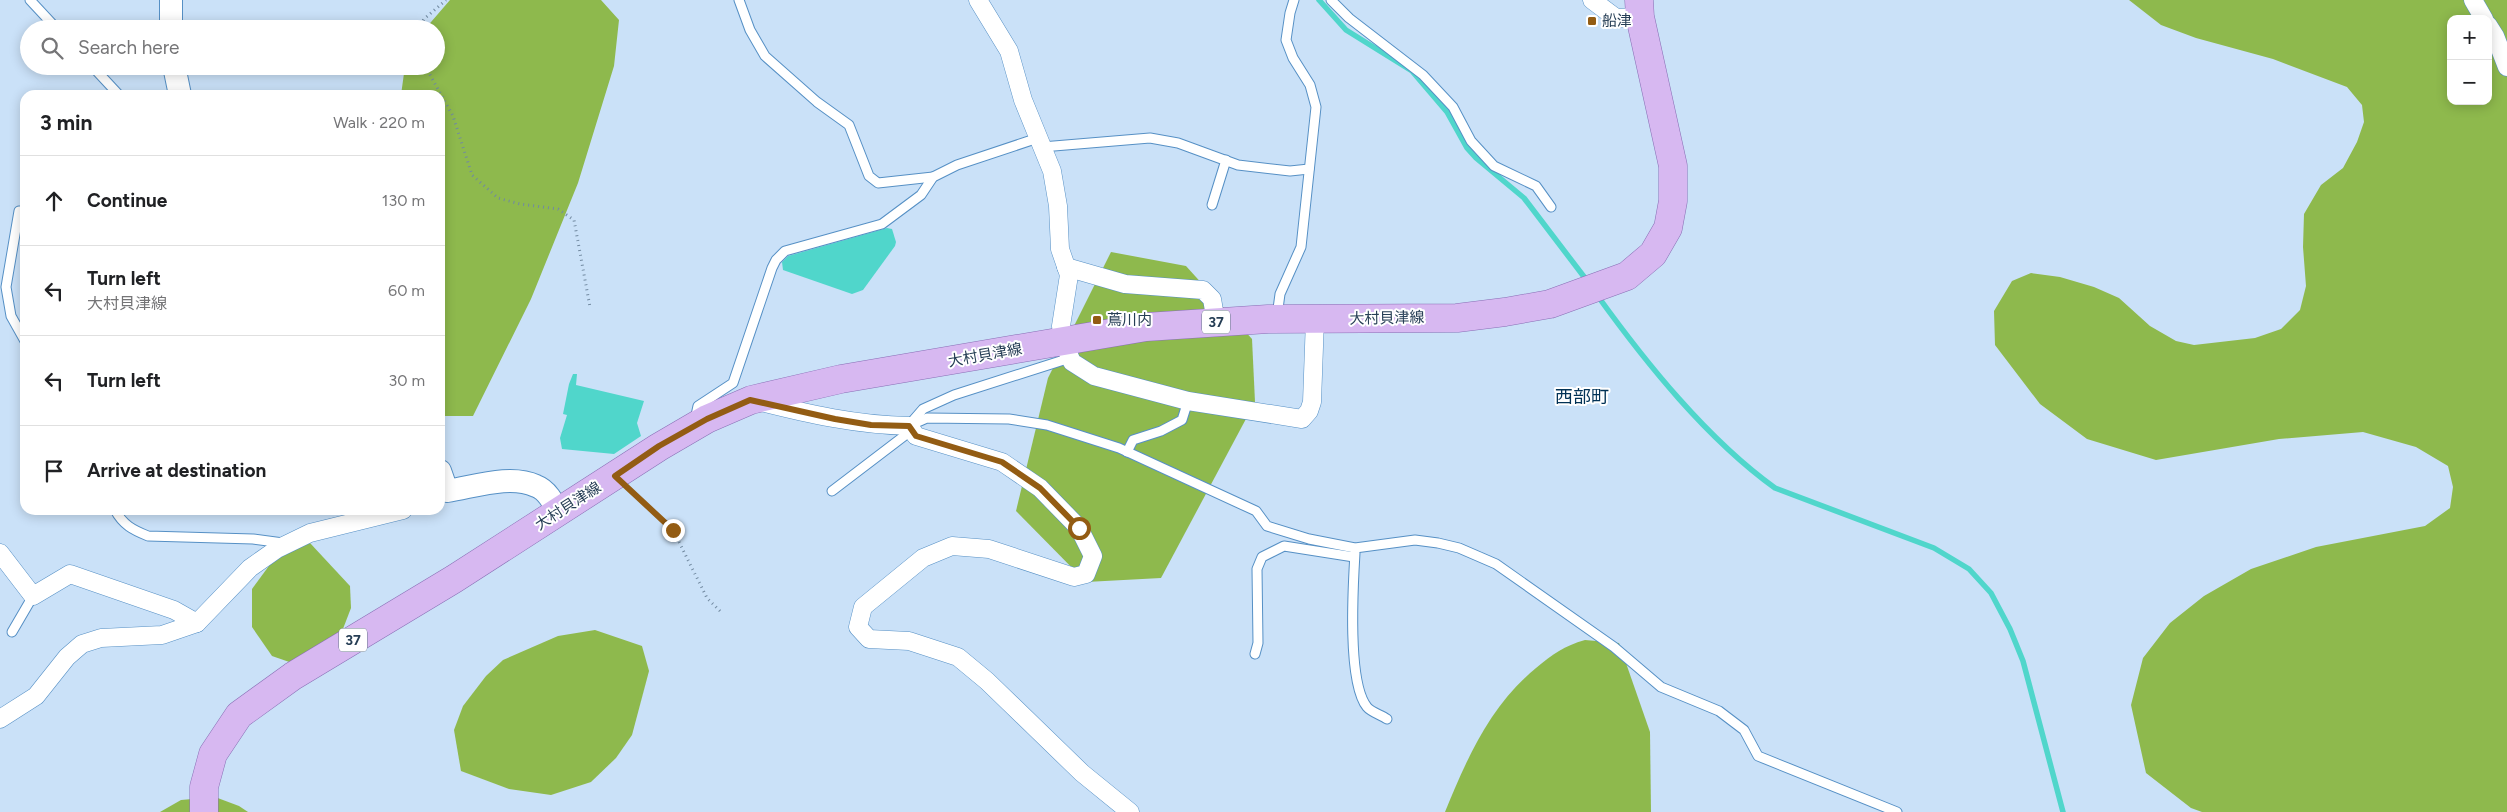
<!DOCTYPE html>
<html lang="en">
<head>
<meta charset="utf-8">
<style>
  body { margin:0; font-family:Figtree,"Noto Sans JP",sans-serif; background:#f2f2f2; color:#202124 }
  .controls { position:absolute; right:15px; top:15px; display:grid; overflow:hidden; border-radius:10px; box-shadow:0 2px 12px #0003 }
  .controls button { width:45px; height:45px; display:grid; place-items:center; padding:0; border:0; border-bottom:1px solid #e0e0e0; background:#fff; color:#202124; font:25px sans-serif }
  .stop { position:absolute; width:15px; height:15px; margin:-11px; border:4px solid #935c13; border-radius:50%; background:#fff }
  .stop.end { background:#935c13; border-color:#fff; box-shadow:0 1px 5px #0008 }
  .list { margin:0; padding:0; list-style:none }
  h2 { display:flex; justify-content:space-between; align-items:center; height:65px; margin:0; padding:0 20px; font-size:21px }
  h2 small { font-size:16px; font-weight:400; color:#757577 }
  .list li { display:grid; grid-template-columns:32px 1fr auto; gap:15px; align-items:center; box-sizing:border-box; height:90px; padding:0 20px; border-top:1px solid #e0e0e0 }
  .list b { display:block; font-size:19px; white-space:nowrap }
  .list p { margin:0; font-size:16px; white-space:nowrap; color:#757577 }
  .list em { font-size:16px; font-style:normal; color:#757577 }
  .icon { flex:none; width:28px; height:28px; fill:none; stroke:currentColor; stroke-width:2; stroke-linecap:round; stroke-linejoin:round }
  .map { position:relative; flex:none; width:2507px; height:812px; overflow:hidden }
  .search { position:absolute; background:#fff; box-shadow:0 2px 12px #0003; left:20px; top:20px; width:425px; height:55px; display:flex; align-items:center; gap:12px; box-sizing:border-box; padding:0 18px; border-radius:28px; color:#757577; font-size:19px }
  .panel { position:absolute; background:#fff; box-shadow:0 2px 12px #0003; left:20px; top:90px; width:425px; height:425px; border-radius:15px }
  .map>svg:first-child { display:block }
  .forest { fill:#8eb94d; fill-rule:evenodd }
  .water { fill:#50d6cb }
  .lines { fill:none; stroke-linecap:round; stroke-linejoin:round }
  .stream { stroke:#50d6cb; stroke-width:5.5 }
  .service-casing { stroke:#5690c5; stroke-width:11 }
  .minor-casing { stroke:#5690c5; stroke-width:19 }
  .tertiary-casing { stroke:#5690c5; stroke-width:24 }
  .primary-casing { stroke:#886fb5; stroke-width:29 }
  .path { stroke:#728aa1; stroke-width:3; stroke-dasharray:1 4; stroke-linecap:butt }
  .service { stroke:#fff; stroke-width:9 }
  .minor { stroke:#fff; stroke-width:18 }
  .tertiary { stroke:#fff; stroke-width:22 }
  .primary { stroke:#d7b8f1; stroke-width:28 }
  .route { stroke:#935c13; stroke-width:6 }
  .poi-dot { fill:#935c13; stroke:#fff; stroke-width:2 }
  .labels { text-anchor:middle; stroke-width:4; stroke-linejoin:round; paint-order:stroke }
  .shield { fill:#fff; stroke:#677888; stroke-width:1 }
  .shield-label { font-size:14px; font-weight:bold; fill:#263e55 }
  .poi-label { font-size:15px; fill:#263e55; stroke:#fff; text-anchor:start }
  .street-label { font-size:15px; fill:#263e55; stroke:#fff }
  .quarter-label { font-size:18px; fill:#013256; stroke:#fff }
</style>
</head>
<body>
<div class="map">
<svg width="2507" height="812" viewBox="0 0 2507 812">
  <rect width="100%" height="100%" fill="#cae1f8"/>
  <!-- forest -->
  <g class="forest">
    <path d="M450 0H601L619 20 614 66 578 183 531 299 473 416H440V95H401L405 66H436V29H425Z"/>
    <path d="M2129 0H2507V812H2202L2191 808 2146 773 2131 705 2143 658 2170 623 2204 596 2251 569 2316 547 2425 526 2450 508 2453 487 2448 466 2416 447 2363 432 2279 439 2156 460 2087 439 2040 404 1995 345 1994 311 2012 281 2031 273 2060 277 2094 287 2119 298 2150 326 2176 341 2194 345 2255 338 2281 329 2300 310 2306 286 2303 247 2304 214 2321 185 2343 168 2357 142 2364 122 2362 105 2347 87 2273 59 2196 38 2161 25ZM2451 19H2488V101H2451Z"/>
    <path d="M1111 252 1186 266 1252 339 1255 402 1161 578 1086 582 1016 511 1048 378Z"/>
    <path d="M310 543 350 586 351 608 341 634 298 665 272 656 252 627V589L274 559Z"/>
    <path d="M595 630 642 646 649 671 632 735 616 758 591 782 551 795 509 789 461 771 454 730 463 706 486 676 503 660 558 636Z"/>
    <path d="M1585 640 1619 643 1650 732 1651 812H1445C1467 758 1490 706 1536 668 1553 654 1564 646 1585 640Z"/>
    <path d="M215 797 239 806 248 812H160L181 800Z"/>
  </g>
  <!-- water -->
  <g class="water">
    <path d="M887 228 892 229 896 242 895 246 863 290 852 294 783 270 782 262 788 256Z"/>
    <path d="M573 374H577L576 385 644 401 637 423 641 436 614 454 562 449 560 438 567 415 563 414 569 384Z"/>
  </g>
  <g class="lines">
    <!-- stream -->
    <g class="stream">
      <path d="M1319 0 1346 30 1412 71 1447 112 1467 148 1476 158 1524 198 1588 282"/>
      <path d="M1597 295C1646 363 1707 439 1775 488L1934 548 1969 569 1991 593 2010 629 2023 661 2063 812"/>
    </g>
    <!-- service casing -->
    <g class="service-casing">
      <g id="service">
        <path d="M30 0 57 29"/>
        <path d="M739 0 750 30 765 56 817 102 849 125 869 176 878 183 933 177"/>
        <path d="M1331 0 1349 18 1423 75 1453 107 1471 141 1494 166 1536 186 1551 207"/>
        <path d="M92 66 119 95"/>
        <path d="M1042 147 1150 138 1178 143 1238 165 1290 171 1309 169"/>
        <path d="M1212 205 1226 160"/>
        <path d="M19 211 6 287 11 316 25 341"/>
        <path d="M1277 316 1280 294 1301 247 1316 107 1310 85 1293 58 1286 40 1290 13 1294 0"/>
        <path d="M695 420 698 406 733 383 772 268 776 260 785 251 882 224 921 195 933 177 957 165 1038 138"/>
        <path d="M910 424 923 409 954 395 1070 358"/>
        <path d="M909 426 927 418 1009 419 1047 425 1119 448 1256 511 1267 526 1309 539 1355 548 1415 540 1438 543 1459 548 1496 564 1614 647 1661 687 1719 711 1744 730 1758 756 1897 812"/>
        <path d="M1127 452 1133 440 1161 431 1182 420 1188 401"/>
        <path d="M832 491 912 430"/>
        <path d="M115 510C123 525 133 530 148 536L253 539 283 543"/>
        <path d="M1355 553C1353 586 1347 682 1367 707 1371 712 1381 715 1387 719"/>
        <path d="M12 632 33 596"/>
        <path d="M1255 654 1258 643 1257 569 1262 557 1284 546 1354 557"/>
      </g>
    </g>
    <!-- minor casing -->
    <g class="minor-casing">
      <g id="minor">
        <path d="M978 0 1009 51 1023 100 1052 171 1058 206 1060 249 1069 275 1061 326 1063 341 1072 362 1094 376 1188 401 1302 419 1309 411 1312 402 1315 319"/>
        <path d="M1592 0 1616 18 1640 17"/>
        <path d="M2473 0 2484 19"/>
        <path d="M2488 25 2495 36 2507 67"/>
        <path d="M1066 267 1125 284 1203 290 1212 299 1216 322"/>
        <path d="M757 401C808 414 857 425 909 426L916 436 1002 462 1040 488 1079 528 1093 556 1086 574 1074 577 989 549 952 546 923 558 863 607 858 627 869 639 909 641 958 657 987 681 1082 773 1130 812"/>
        <path d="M0 553 33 596 70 574 174 610 197 623"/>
        <path d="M0 719 36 696 67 657 82 644 101 638 162 635 197 623 250 568 277 549 310 533 403 510"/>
      </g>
    </g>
    <!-- tertiary casing -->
    <g class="tertiary-casing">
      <g id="tertiary">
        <path d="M171 0V29"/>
        <path d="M174 66 180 95"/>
        <path d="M440 471 447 491C474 487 510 474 536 486 547 490 553 502 558 512"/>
      </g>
    </g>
    <!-- primary casing -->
    <g class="primary-casing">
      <path id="primary" d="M204 812V787L213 754 239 715 293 676 454 579 659 447 707 419 751 400 841 379 1146 327 1268 319 1457 318 1505 312 1550 304 1627 276 1653 254 1668 228 1673 201V166L1640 17 1639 0"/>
    </g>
    <!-- path -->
    <g class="path">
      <path d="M418 29 424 19 446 0"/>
      <path d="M425 66 453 116 472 175 498 198 520 204 558 209 574 220 590 307"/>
      <path d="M632 491 673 530 707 598 721 612"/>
    </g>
    <!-- service -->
    <use href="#service" class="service"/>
    <!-- minor -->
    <use href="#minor" class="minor"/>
    <!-- tertiary -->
    <use href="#tertiary" class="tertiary"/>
    <!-- primary -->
    <use href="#primary" class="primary"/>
  </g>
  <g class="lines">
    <!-- route -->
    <path class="route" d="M673 530 615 476 659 446 707 419 750 400 835 419 871 425 909 426 916 436 1002 462 1040 488 1079 528"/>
  </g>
  <!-- markers -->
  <g class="poi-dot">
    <rect x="1587" y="16" width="10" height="10" rx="2.5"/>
    <rect x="1092" y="315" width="10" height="10" rx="2.5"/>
  </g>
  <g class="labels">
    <!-- shield labels -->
    <g class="shield">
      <rect x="1202" y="310.5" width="28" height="23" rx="4"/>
      <rect x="339" y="628.5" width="28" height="23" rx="4"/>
    </g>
    <g class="shield-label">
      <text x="1216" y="327">37</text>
      <text x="353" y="645">37</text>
    </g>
    <!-- poi labels -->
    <g class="poi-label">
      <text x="1602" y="26">船津</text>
      <text x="1107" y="325">蔦川内</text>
    </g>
    <!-- street labels -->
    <g class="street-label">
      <text transform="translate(1387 318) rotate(-1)" y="5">大村貝津線</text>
      <text transform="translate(985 355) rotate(-10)" y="5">大村貝津線</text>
      <text transform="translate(568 506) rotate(-33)" y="5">大村貝津線</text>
    </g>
    <!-- quarter labels -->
    <g class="quarter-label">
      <text x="1582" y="403">西部町</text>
    </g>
  </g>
</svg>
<div class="controls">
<button>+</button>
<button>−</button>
</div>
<div class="stop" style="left:1079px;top:528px"></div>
<div class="stop end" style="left:673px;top:530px"></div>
<div class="search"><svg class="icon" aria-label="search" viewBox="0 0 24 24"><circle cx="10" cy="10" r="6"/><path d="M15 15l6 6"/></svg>Search here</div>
<section class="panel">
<h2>3 min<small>Walk · 220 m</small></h2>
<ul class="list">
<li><svg class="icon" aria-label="ahead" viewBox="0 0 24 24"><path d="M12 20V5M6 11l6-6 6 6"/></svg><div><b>Continue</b></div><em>130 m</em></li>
<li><svg class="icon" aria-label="left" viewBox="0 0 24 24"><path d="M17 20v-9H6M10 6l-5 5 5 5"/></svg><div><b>Turn left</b><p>大村貝津線</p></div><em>60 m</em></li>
<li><svg class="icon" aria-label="left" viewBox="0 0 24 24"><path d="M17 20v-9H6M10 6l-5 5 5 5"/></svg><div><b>Turn left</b></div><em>30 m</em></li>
<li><svg class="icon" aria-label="arrive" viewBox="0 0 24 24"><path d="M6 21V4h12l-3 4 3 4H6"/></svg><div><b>Arrive at destination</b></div></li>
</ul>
</section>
</div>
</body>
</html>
